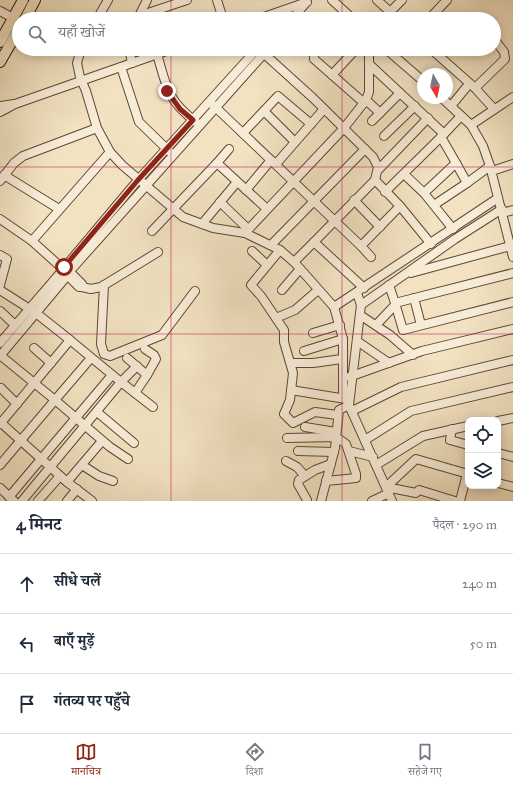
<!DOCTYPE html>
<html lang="hi">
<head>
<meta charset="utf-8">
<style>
  body { margin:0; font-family:"IM FELL Great Primer","Noto Serif Devanagari",serif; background:#f6f6f7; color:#1f2937 }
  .controls { position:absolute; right:12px; bottom:12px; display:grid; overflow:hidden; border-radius:8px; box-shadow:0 2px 10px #0003 }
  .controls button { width:36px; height:36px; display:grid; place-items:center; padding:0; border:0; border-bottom:1px solid #e0e1e3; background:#fff; color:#1f2937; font:20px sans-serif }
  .compass { position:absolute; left:417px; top:68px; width:36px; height:36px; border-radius:50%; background:#fff; box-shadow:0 2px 10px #0003; rotate:171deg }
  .stop { position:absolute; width:12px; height:12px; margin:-9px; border:3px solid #8f2418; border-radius:50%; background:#fff }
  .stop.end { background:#8f2418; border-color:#fff; box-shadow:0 1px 4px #0008 }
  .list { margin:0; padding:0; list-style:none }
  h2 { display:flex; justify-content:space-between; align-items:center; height:52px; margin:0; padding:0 16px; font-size:17px }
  h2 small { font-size:13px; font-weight:400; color:#747a83 }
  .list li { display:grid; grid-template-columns:26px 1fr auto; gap:12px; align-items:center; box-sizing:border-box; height:60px; padding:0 16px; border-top:1px solid #e0e1e3 }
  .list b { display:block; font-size:15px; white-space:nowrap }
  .list em { font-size:13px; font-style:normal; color:#747a83 }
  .icon { flex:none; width:22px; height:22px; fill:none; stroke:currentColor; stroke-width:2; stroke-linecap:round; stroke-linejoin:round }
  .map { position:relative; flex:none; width:513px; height:501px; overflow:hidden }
  .search { position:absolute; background:#fff; box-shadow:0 2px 10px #0003; left:12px; right:12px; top:12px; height:44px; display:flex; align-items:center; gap:10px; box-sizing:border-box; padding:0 14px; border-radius:22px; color:#747a83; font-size:15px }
  .sheet { height:232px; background:#fff }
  nav { display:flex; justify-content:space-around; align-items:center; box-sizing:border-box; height:56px; border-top:1px solid #e0e1e3; background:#fff; font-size:11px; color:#747a83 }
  nav a { display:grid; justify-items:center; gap:2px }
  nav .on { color:#8f2418 }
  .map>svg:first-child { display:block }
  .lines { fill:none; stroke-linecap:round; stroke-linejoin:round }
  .minor-casing { stroke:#5e4730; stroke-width:10 }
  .major-casing { stroke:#2d1300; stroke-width:12 }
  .minor { stroke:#f7ecd7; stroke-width:8 }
  .major { stroke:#f2e2c2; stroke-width:10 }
  .route { stroke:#8f2418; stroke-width:5 }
  .grid { fill:none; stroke:#c2185b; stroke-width:1; stroke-opacity:0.55 }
</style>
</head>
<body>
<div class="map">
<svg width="513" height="501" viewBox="0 0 513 501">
  <rect width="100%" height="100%" fill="#f2e2c2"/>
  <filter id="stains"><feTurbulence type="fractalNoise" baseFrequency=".005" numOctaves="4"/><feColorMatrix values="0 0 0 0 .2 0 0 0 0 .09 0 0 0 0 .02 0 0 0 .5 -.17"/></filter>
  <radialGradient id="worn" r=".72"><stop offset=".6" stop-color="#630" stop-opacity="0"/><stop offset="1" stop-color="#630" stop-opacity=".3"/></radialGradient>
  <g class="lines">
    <!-- minor casing -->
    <g class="minor-casing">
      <g id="minor">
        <path d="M217 0 223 19"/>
        <path d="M332 0 353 19"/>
        <path d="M377 0 398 19"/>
        <path d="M0 11 13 18"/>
        <path d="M390 12 402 0"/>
        <path d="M139 16 187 0"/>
        <path d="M138 18 147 0"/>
        <path d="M97 19 108 0"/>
        <path d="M258 19 307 2"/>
        <path d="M292 19 305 4"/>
        <path d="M429 19 447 0"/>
        <path d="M467 19H471"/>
        <path d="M81 49 77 63 80 77 86 91 97 128 110 152 122 165 183 217 213 228 245 233 280 250 295 263 334 307 343 339V392L392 501"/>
        <path d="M129 49 132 63"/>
        <path d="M318 49 314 54V59L364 103"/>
        <path d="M386 49 423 81"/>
        <path d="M431 49 475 88 494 109"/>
        <path d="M261 51 313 98 373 157 378 167 375 180 400 206"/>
        <path d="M157 54C167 88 167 100 196 122"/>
        <path d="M369 64 444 134 461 116"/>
        <path d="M121 67 139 122 169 151"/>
        <path d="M332 75 356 49"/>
        <path d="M475 88 505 59 504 52 494 39"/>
        <path d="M442 98 471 125 483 146 490 166 513 257"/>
        <path d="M366 100 380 113"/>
        <path d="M210 102 361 246 400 206 431 244"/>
        <path d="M0 106 14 104"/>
        <path d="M451 106 469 84"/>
        <path d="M264 111 295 142"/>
        <path d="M0 112 15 104 172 49"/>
        <path d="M372 121 400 93"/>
        <path d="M471 125 513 97"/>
        <path d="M243 133 278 96 311 124"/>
        <path d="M384 136 415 106"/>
        <path d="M441 137 456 163"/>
        <path d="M217 163 229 149"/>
        <path d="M276 164 324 109"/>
        <path d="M378 170 428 118"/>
        <path d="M492 171 513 164"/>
        <path d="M404 174 424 193"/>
        <path d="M4 175 59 209"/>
        <path d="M0 181 14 163 23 156 97 128"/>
        <path d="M467 183 490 166"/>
        <path d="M246 190 271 160"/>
        <path d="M385 192 444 134"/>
        <path d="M354 200 380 227"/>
        <path d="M220 202 248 229"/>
        <path d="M434 205 467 183 456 163 424 193 436 208 453 229"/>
        <path d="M503 213 513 210"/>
        <path d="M0 219 32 241 62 268 63 275 67 276 70 273 68 267"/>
        <path d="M202 224 237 182"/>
        <path d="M152 231 217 163 267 209"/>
        <path d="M245 233 344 128 366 100 369 92V49"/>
        <path d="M32 241 110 152"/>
        <path d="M314 242 375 180"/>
        <path d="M272 244 365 149"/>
        <path d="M361 246 371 257"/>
        <path d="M280 250 251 285 261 296 284 330V342L293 373 290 400 284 414 293 423 315 412 337 415"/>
        <path d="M252 251 267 265"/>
        <path d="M0 255 7 259 0 285"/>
        <path d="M294 262 314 242 364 288"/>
        <path d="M65 267 138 180 257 49"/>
        <path d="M70 271 268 49"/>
        <path d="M411 273 510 246"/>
        <path d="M513 273 395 303 403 330 513 302"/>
        <path d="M67 275 79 287H82V284L70 272"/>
        <path d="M104 285 101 344 104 354 110 356 162 335 195 291"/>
        <path d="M389 285 395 303"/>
        <path d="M82 287 91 289 101 287 158 252"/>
        <path d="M0 290 36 313 70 340 0 424"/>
        <path d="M282 290 300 269"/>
        <path d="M414 298 421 325"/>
        <path d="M361 305 455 239 502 209"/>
        <path d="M334 307 498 198"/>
        <path d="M0 311 15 325"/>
        <path d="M360 315 390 335 413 355"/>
        <path d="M276 318 295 310 318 290"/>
        <path d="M376 325 395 305"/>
        <path d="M313 333 340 325"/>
        <path d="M357 341 389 363"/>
        <path d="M0 343 61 272"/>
        <path d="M34 348 51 363"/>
        <path d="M304 351 343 339"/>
        <path d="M0 355 55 400 91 358"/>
        <path d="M0 356 67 276"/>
        <path d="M127 358 147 375"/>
        <path d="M291 363H313L342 359"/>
        <path d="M137 366 121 382 153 407"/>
        <path d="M349 377 422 351 513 329"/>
        <path d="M1 388 17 404"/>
        <path d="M291 390 346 399"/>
        <path d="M135 393 147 375 156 359 154 355 145 349"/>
        <path d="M352 411 401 387 513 360"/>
        <path d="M97 412 134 443"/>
        <path d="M498 421 513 418"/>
        <path d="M0 422 67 482 92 501"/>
        <path d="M305 427 336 432"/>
        <path d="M452 429 450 440 468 445"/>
        <path d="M287 438 336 437 346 444 356 474V478L326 481"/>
        <path d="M365 440 411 411 513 387"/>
        <path d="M298 451 334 452"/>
        <path d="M349 451 373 457"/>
        <path d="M498 453 513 457"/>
        <path d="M286 461 297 467 305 476"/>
        <path d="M0 465 55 400 110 447 128 459"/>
        <path d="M82 465 99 476 113 481"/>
        <path d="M376 465 423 436 468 426"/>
        <path d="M67 482 102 441"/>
        <path d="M498 483 513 487"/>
        <path d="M386 487 416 459 468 474"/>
        <path d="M386 487 416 493 419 490 455 501"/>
        <path d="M0 488 14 501"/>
        <path d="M9 497 112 375"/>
        <path d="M307 500 298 484 299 480 315 470 331 464"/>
        <path d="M22 501 121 382 70 340"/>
        <path d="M38 501 60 476"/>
        <path d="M67 501 77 489"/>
        <path d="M321 501 335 448 339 410 349 405 361 305 357 293"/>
        <path d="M372 501 389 493"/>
        <path d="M460 501 467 474"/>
      </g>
    </g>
    <!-- major casing -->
    <g class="major-casing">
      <g id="major">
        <path d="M25 19 35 0"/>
        <path d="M0 42 23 0"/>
        <path d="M0 62 19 29"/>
      </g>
    </g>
    <!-- minor -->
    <use href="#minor" class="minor"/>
    <!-- major -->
    <use href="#major" class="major"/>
  </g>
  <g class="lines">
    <!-- route -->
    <path class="route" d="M64 267 138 180 193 120 180 109 167 91"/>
  </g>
  <!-- grid -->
  <path class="grid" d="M171 0V19M342 0V19M171 49V501M342 49V501M0 167H513M0 334H513"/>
  <rect width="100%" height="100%" filter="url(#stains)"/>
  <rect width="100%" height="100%" fill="url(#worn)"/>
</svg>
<div class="controls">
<button><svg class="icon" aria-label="locate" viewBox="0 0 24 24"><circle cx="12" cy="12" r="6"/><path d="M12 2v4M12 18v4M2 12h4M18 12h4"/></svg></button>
<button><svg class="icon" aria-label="layers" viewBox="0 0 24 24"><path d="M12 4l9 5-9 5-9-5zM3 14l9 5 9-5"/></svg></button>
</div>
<svg class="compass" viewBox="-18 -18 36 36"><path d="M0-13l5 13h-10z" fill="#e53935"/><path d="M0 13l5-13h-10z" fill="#747a83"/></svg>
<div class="stop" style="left:64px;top:267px"></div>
<div class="stop end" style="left:167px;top:91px"></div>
<div class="search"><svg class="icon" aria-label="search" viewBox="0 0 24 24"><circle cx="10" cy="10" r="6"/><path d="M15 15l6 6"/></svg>यहाँ खोजें</div>
</div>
<section class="sheet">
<h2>4 मिनट<small>पैदल · 290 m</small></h2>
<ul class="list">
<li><svg class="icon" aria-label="ahead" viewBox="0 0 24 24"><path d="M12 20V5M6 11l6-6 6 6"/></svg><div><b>सीधे चलें</b></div><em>240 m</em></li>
<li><svg class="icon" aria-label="left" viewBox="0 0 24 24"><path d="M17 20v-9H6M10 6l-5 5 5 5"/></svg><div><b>बाएँ मुड़ें</b></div><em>50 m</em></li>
<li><svg class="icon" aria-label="arrive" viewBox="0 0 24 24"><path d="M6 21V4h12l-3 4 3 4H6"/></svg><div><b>गंतव्य पर पहुँचे</b></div></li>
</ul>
</section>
<nav>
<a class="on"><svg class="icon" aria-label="map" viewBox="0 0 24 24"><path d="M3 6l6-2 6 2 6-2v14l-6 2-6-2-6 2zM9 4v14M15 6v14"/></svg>मानचित्र</a>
<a><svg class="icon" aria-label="directions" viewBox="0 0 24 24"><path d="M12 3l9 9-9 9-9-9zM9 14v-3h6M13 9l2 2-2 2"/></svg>दिशा</a>
<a><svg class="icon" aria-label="saved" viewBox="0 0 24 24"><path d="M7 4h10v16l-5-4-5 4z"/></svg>सहेजे गए</a>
</nav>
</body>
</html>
